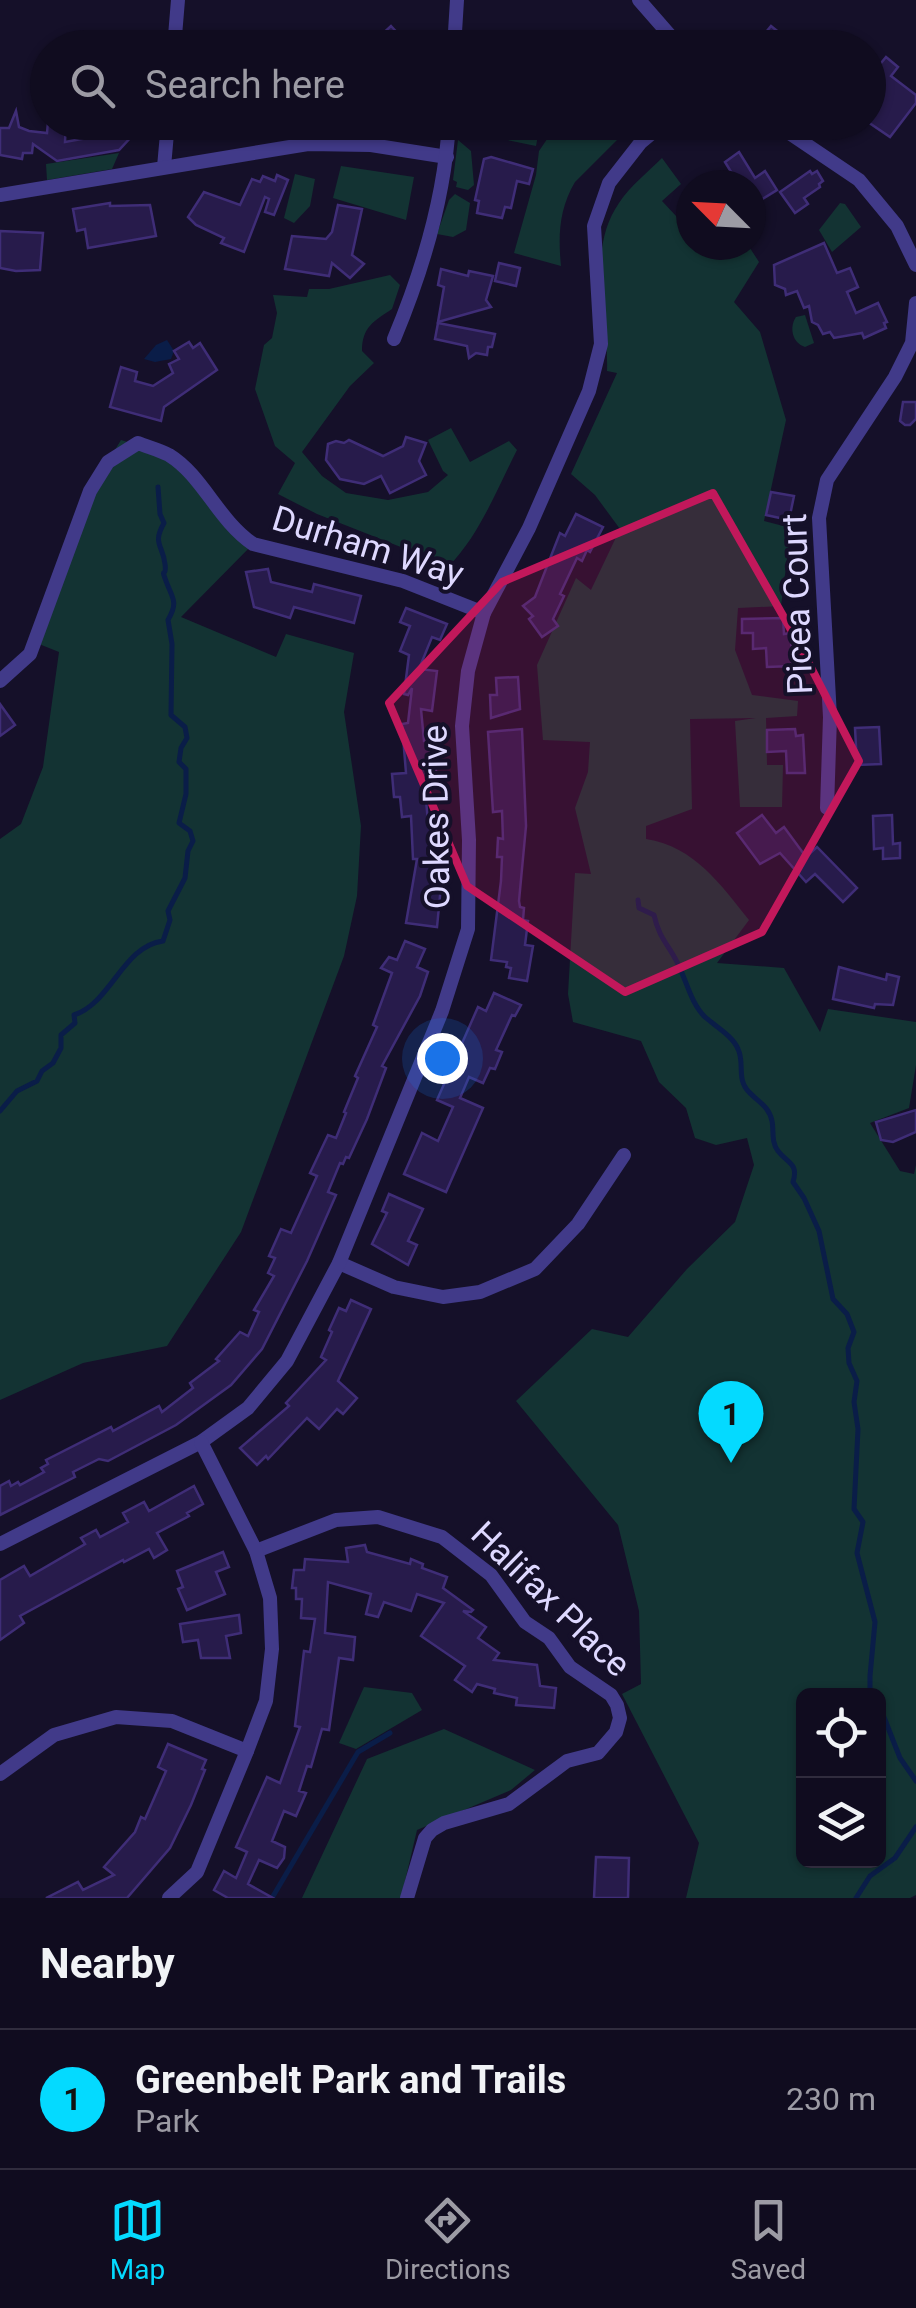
<!DOCTYPE html>
<html lang="en">
<head>
<meta charset="utf-8">
<style>
  body { margin:0; font-family:Roboto,sans-serif; background:#1e1a2c; color:#f1f3f6 }
  .controls { position:absolute; right:30px; bottom:30px; display:grid; overflow:hidden; border-radius:15px; box-shadow:0 2px 8px #0004 }
  .controls button { width:90px; height:90px; display:grid; place-items:center; padding:0; border:0; border-bottom:2px solid #302c3d; background:#100c1f; color:#f1f3f6; font:50px sans-serif }
  .compass { position:absolute; left:676px; top:170px; width:90px; height:90px; border-radius:50%; background:#100c1f; box-shadow:0 2px 8px #0004; rotate:294deg }
  .you { position:absolute; left:442px; top:1058px; width:35px; height:35px; margin:-25px; border:8px solid #fff; border-radius:50%; background:#1a73e8; box-shadow:0 0 0 15px #1a73e833 }
  .badge { display:grid; place-items:center; width:65px; height:65px; border-radius:50%; background:#04daff; color:#111; font-size:32px; font-weight:700 }
  .pin { position:absolute; translate:-50% -82px; filter:drop-shadow(0 2px 5px #0008) }
  .pin::after { content:''; position:absolute; top:52px; width:35px; height:30px; background:inherit; clip-path:polygon(0 0,100% 0,50% 100%) }
  .list { margin:0; padding:0; list-style:none }
  h2 { display:flex; justify-content:space-between; align-items:center; height:130px; margin:0; padding:0 40px; font-size:42px }
  h2 small { font-size:32px; font-weight:400; color:#9c9ba4 }
  .list li { display:grid; grid-template-columns:65px 1fr auto; gap:30px; align-items:center; box-sizing:border-box; height:140px; padding:0 40px; border-top:2px solid #302c3d }
  .list b { display:block; font-size:38px; white-space:nowrap }
  .list p { margin:0; font-size:32px; white-space:nowrap; color:#9c9ba4 }
  .list em { font-size:32px; font-style:normal; color:#9c9ba4 }
  .icon { flex:none; width:55px; height:55px; fill:none; stroke:currentColor; stroke-width:2; stroke-linecap:round; stroke-linejoin:round }
  .map { position:relative; flex:none; width:916px; height:1898px; overflow:hidden }
  .search { position:absolute; background:#100c1f; box-shadow:0 2px 8px #0004; left:30px; right:30px; top:30px; height:110px; display:flex; align-items:center; gap:25px; box-sizing:border-box; padding:0 35px; border-radius:55px; color:#9c9ba4; font-size:38px }
  .sheet { height:270px; background:#100c1f }
  nav { display:flex; justify-content:space-around; align-items:center; box-sizing:border-box; height:140px; border-top:2px solid #302c3d; background:#100c1f; font-size:28px; color:#9c9ba4 }
  nav a { display:grid; justify-items:center; gap:5px }
  nav .on { color:#04daff }
  .map>svg:first-child { display:block }
  .green { fill:#133333; fill-rule:evenodd }
  .water { fill:#0a1d48 }
  .lines { fill:none; stroke-linecap:round; stroke-linejoin:round }
  .stream { stroke:#0a1d48; stroke-width:5 }
  .building { fill:#271b4b; stroke:#3f2d77; stroke-width:2.5 }
  .minor { stroke:#413a89; stroke-width:14 }
  .marked { fill:#c2185b; fill-opacity:0.2; stroke:#c2185b; stroke-width:8; stroke-linejoin:round }
  .labels { text-anchor:middle; stroke-width:8; stroke-linejoin:round; paint-order:stroke }
  .street-label { font-size:35px; fill:#ded8ff; stroke:#151029 }
</style>
</head>
<body>
<div class="map">
<svg width="916" height="1898" viewBox="0 0 916 1898">
  <rect width="100%" height="100%" fill="#151029"/>
  <!-- green -->
  <g class="green">
    <path d="M488 123 539 130 536 146 488 136Z"/>
    <path d="M558 123H634L575 182C559 209 558 236 561 266L514 253 536 175 539 151Z"/>
    <path d="M458 140 471 151 474 185 468 190 456 187 457 182 453 180Z"/>
    <path d="M119 153 112 169 47 180 46 164Z"/>
    <path d="M662 158 681 184 662 201 691 232V245H704L713 254 725 245H748L759 262 734 302 760 332 786 420 764 521 791 528 781 606 738 608 735 650 752 695 798 701 797 716 766 718 767 765H783L782 807H740L735 721 756 718 690 719 692 809 646 826V839C695 847 720 884 749 920L717 963 784 968 820 1032 828 1009 916 1022V1065L909 1108 870 1123 900 1171 914 1174 916 1165V1895L910 1898H686L699 1843 622 1694 641 1684 639 1611 618 1525 516 1401 592 1329 628 1337 687 1269 735 1222 754 1165 747 1138 716 1145 695 1138 686 1108 659 1082 641 1041 573 1022 568 994 575 873 591 874 575 808 588 772 590 742 543 740 537 665 576 578 591 590 620 529 595 495 571 474 617 373 607 371C609 316 585 252 619 203 630 186 648 172 662 158ZM804 1696H878V1860H804Z"/>
    <path d="M341 166 414 177 406 220 333 198Z"/>
    <path d="M295 174 315 179 310 206 294 223 284 218Z"/>
    <path d="M455 194 470 203 466 230 453 237 437 234 449 200Z"/>
    <path d="M840 203 845 204 861 227 832 252 819 230Z"/>
    <path d="M390 275 400 285 392 309C374 321 362 327 362 351L374 363 350 386 302 452 322 476 346 493 388 500 428 492 448 475 443 471 428 440 451 428 470 462 509 441 517 450C497 489 480 534 449 566L317 514 278 494 295 463 275 446 255 389 264 345 272 338 277 313 273 295 307 297 309 289H329Z"/>
    <path d="M805 315 814 343 805 347C792 343 789 327 796 317Z"/>
    <path d="M121 440 168 455 253 544 181 617 276 657 286 634 354 653 344 712 361 826 357 896 344 956 241 1232 167 1346 83 1363 0 1400V839L21 824 43 767 59 652 39 644 90 491Z"/>
    <path d="M364 1687 412 1693 422 1710 356 1749 339 1743Z"/>
    <path d="M444 1729 535 1770 511 1790 417 1830 401 1898H302L367 1759Z"/>
  </g>
  <!-- water -->
  <path class="water" d="M167 340 174 351 171 359 155 362 144 359 156 345Z"/>
  <g class="lines">
    <!-- stream -->
    <g class="stream">
      <path d="M638 900 639 908 654 915C659 938 668 944 677 962 686 979 691 1004 705 1017 715 1026 733 1036 738 1049 745 1063 736 1079 749 1092 758 1102 769 1106 772 1121 774 1131 771 1142 778 1151 787 1163 799 1163 793 1182L804 1198 819 1231 833 1299 847 1314 854 1332 848 1348 849 1363 857 1381 854 1402 858 1429 854 1509 863 1522 857 1553 875 1622 870 1676V1689L874 1696"/>
      <path d="M0 1111 17 1091 37 1081 42 1071 53 1063 61 1048V1035L75 1023 74 1015C111 1003 123 946 163 941L170 920 168 911 185 878 188 851 193 841 190 831 179 823 186 794V769L179 762 181 748 187 738 185 727 171 715 172 644 168 620C179 601 172 598 166 581 160 565 167 580 165 564 163 545 152 544 164 523L160 514 158 487"/>
      <path d="M878 1702 900 1758 916 1781"/>
      <path d="M272 1898 358 1752 390 1733"/>
      <path d="M856 1898 870 1876 895 1858 916 1827"/>
    </g>
  </g>
  <!-- building -->
  <g class="building">
    <path d="M391 26 404 40 395 48H367Z"/>
    <path d="M771 26 796 46 807 33 824 48H753Z"/>
    <path d="M886 57 898 67 891 76 916 95V103L890 137 868 122V79Z"/>
    <path d="M16 111 19 127 29 131 47 133 48 122H66L65 142 109 134 120 122H145L119 150 57 161 33 144 32 153H23L22 159 0 155V128H9Z"/>
    <path d="M739 152 755 178 765 171 777 190 751 206V185H739L725 162Z"/>
    <path d="M491 157 533 169 529 184 517 181 511 208 505 207 502 218 477 213 479 201 475 200 484 159Z"/>
    <path d="M810 171 812 174 817 171 823 181 819 184 820 187 804 198 808 204 795 213 780 192Z"/>
    <path d="M277 175 288 180 274 215 265 212 269 199 265 197 244 252 221 243 224 238 196 225 188 217 204 192 240 205 252 179 260 182 263 176 275 181Z"/>
    <path d="M110 203V206L150 205 156 236 88 248 85 229 77 231 73 209Z"/>
    <path d="M338 205 362 209 352 255 364 264 350 278 332 263 329 276 285 269 292 236 326 239 332 232Z"/>
    <path d="M0 231 43 233 40 270 16 271 0 268Z"/>
    <path d="M824 243 837 273 850 268 858 287 847 292 856 313 878 303 887 322 884 323 886 328 864 338 862 333 834 338 830 332 823 334 818 325 812 322 809 306 804 308 797 291 786 295 785 289 775 285 774 265Z"/>
    <path d="M499 263 520 268 516 286 495 281Z"/>
    <path d="M441 269 468 276 469 271 493 276 486 300 491 307 438 322 444 287 438 285Z"/>
    <path d="M438 323 495 334 492 347H488L487 355 476 353 469 358 467 346 435 339Z"/>
    <path d="M189 342 193 348 200 343 217 370 164 407 161 421 110 407 121 367 137 372 135 381 153 386 173 373 169 364 179 359 174 351Z"/>
    <path d="M903 402H916V419L910 425H905L900 421Z"/>
    <path d="M406 437 426 443 419 461 426 475 390 493 381 476 364 484 340 479 326 460 328 444 336 441 344 443 349 440 383 456 403 446Z"/>
    <path d="M771 492 794 496 789 520 766 515Z"/>
    <path d="M576 514 603 527 590 552 587 550 582 561 577 558 560 594 564 596 553 619 558 626 542 637 529 619 533 616 523 606 535 597 560 533 565 536Z"/>
    <path d="M268 569 271 582 312 592 314 584 361 596 354 623 294 607 290 618 254 607 246 572Z"/>
    <path d="M406 608 447 624 440 640 432 637 419 669 437 671 432 711 421 709 424 741H430L431 771 436 770 437 788 425 789 428 822H440L443 865 437 927 406 923 417 859H413L411 816 402 817 400 797H394L392 774 406 773 402 724 408 723 412 688 408 695 404 694 409 655 400 651 410 626 400 622Z"/>
    <path d="M783 618 784 634 791 633 792 666 767 667 766 648 753 649V633H742V619Z"/>
    <path d="M518 677 520 709 491 718 490 695H497L496 678Z"/>
    <path d="M0 704 15 725 0 736Z"/>
    <path d="M879 727 881 764 857 765 855 728Z"/>
    <path d="M522 729 526 826 519 901 520 907 524 908 523 920 528 921 525 945 533 946 527 981 509 978 511 968 506 967 507 962 491 960 501 881 502 857H497L498 838 503 839 502 811 493 812 488 732Z"/>
    <path d="M795 729 796 736 803 735 805 773H787L786 751 767 752V730Z"/>
    <path d="M762 815 776 833 784 827 806 857 817 847 857 888 843 902 815 874 806 882 780 853 760 864 737 833Z"/>
    <path d="M892 815 893 844 900 843V858L883 859V848L874 849 873 816Z"/>
    <path d="M405 941 425 949 417 967 428 972 420 996 382 1066 386 1068 367 1119 349 1158 346 1157 343 1164 340 1163 328 1192 336 1195 307 1261 262 1349 231 1385 176 1425 108 1461 99 1459 73 1472 75 1477 0 1515V1486L9 1481 11 1486 18 1482 20 1485 44 1472 41 1468 48 1464 46 1460 111 1427 113 1431 159 1406 162 1412 193 1388 190 1383 219 1361 216 1359 240 1332 248 1336 259 1312 254 1310 274 1276 268 1273 275 1258 269 1256 281 1229 291 1233 317 1176 310 1173 328 1135 336 1138 346 1113 344 1112 358 1078 355 1076 377 1027 373 1025 392 973 381 968 389 957 397 960Z"/>
    <path d="M839 967 886 980 887 974 899 977 893 1005 875 1004 874 1008 833 999Z"/>
    <path d="M494 993 521 1005 515 1016 512 1015 496 1050 502 1052 495 1069 490 1068 483 1083 469 1077 460 1098 483 1108 446 1192 404 1174 422 1133 438 1141 453 1107 437 1100 478 1007 486 1011Z"/>
    <path d="M916 1110V1132L893 1142 881 1140 876 1122Z"/>
    <path d="M389 1194 423 1209 408 1241 417 1245 408 1265 372 1244 387 1213 382 1211Z"/>
    <path d="M351 1300 371 1309 338 1381 357 1398 343 1414 337 1409 319 1429 307 1418 268 1459 266 1456 257 1465 240 1448 289 1406 286 1403 326 1360 321 1357 332 1332 329 1330 339 1308 346 1311Z"/>
    <path d="M194 1486 203 1504 187 1513 189 1516 157 1533 167 1550 154 1558 149 1549 124 1562 123 1560 20 1616 24 1623 0 1640V1580L24 1566 30 1576 85 1544 81 1538 96 1530 100 1537 128 1522 123 1513 144 1502 149 1511Z"/>
    <path d="M365 1545 367 1552 410 1564 411 1559 423 1564 422 1568 447 1577 443 1588 473 1610 471 1612 463 1611 486 1627 478 1638 499 1653 494 1660 537 1665 540 1686 556 1688 554 1708 516 1705 517 1698 494 1693 495 1689 477 1684 472 1692 455 1680 465 1666 421 1636 444 1603 417 1594 411 1611 384 1602 378 1617 366 1614 371 1594 328 1582 325 1633 355 1637 353 1660 339 1658 329 1730 322 1729 311 1767 307 1766 299 1791 306 1793 296 1816 284 1811 272 1841 285 1847 284 1858 277 1868 259 1860 248 1884 273 1898H228L214 1890 224 1871 236 1878 247 1852 236 1847 267 1777 280 1783 300 1727 295 1726 304 1651 310 1652 315 1619 301 1618 302 1599H296V1588H292L294 1570H304L305 1559 348 1562 346 1548Z"/>
    <path d="M223 1552 229 1567 216 1572 225 1594 187 1610 178 1589 183 1587 177 1571Z"/>
    <path d="M239 1615 241 1633 226 1636 230 1658H201L198 1640 183 1642 180 1624Z"/>
    <path d="M168 1744 206 1760 202 1769 205 1770 191 1805 170 1848 127 1898H46L78 1882 83 1890 114 1875 104 1867 135 1832 141 1817 145 1819 166 1771 158 1767Z"/>
    <path d="M596 1857 629 1858 628 1898H594Z"/>
  </g>
  <g class="lines">
    <!-- minor -->
    <g class="minor">
      <path d="M639 0 681 48"/>
      <path d="M174 48 178 0"/>
      <path d="M454 48 457 0"/>
      <path d="M773 122 859 180 897 226 916 265"/>
      <path d="M164 167 168 122"/>
      <path d="M0 195 308 144 371 145 447 157"/>
      <path d="M394 339C422 272 445 195 449 122"/>
      <path d="M0 681 30 654 90 491 108 462 138 443C148 447 160 450 169 455 203 476 217 519 253 544L403 581 484 613"/>
      <path d="M827 808 830 717 819 518 827 480 895 377 912 343 916 303"/>
      <path d="M339 1263 394 1287 443 1297 480 1292 535 1269 578 1224 624 1155"/>
      <path d="M0 1544 201 1442 248 1408 287 1361 339 1263 442 1011 468 929 469 840 462 726 468 671 484 613 529 528 589 391 601 344 594 226 609 183 641 142 665 122"/>
      <path d="M256 1551 336 1520 378 1517 442 1537 491 1575 525 1622 549 1638 570 1667 611 1695 617 1705 620 1718 616 1732 598 1753 567 1761 509 1804 444 1823 432 1830 425 1838 407 1898"/>
      <path d="M0 1774 54 1735 116 1717 172 1721 247 1751"/>
      <path d="M169 1898 197 1872 247 1751 266 1701 272 1649 270 1598 256 1551 201 1442"/>
    </g>
  </g>
  <!-- marked area -->
  <path class="marked" d="M713 493 798 642 859 761 762 932 625 992 467 886 389 703 502 582Z"/>
  <g class="labels">
    <!-- street labels -->
    <g class="street-label">
      <text transform="translate(368 546) rotate(17)" y="12">Durham Way</text>
      <text transform="translate(797 604) rotate(-92)" y="12">Picea Court</text>
      <text transform="translate(436 817) rotate(-91)" y="12">Oakes Drive</text>
      <text transform="translate(551 1599) rotate(44)" y="12">Halifax Place</text>
    </g>
  </g>
</svg>
<div class="controls">
<button><svg class="icon" aria-label="locate" viewBox="0 0 24 24"><circle cx="12" cy="12" r="6"/><path d="M12 2v4M12 18v4M2 12h4M18 12h4"/></svg></button>
<button><svg class="icon" aria-label="layers" viewBox="0 0 24 24"><path d="M12 4l9 5-9 5-9-5zM3 14l9 5 9-5"/></svg></button>
</div>
<svg class="compass" viewBox="-18 -18 36 36"><path d="M0-13l5 13h-10z" fill="#e53935"/><path d="M0 13l5-13h-10z" fill="#9c9ba4"/></svg>
<div class="you"></div>
<div class="pin badge" style="left:731px;top:1463px">1</div>
<div class="search"><svg class="icon" aria-label="search" viewBox="0 0 24 24"><circle cx="10" cy="10" r="6"/><path d="M15 15l6 6"/></svg>Search here</div>
</div>
<section class="sheet">
<h2>Nearby<small></small></h2>
<ul class="list">
<li><span class="badge">1</span><div><b>Greenbelt Park and Trails</b><p>Park</p></div><em>230 m</em></li>
</ul>
</section>
<nav>
<a class="on"><svg class="icon" aria-label="map" viewBox="0 0 24 24"><path d="M3 6l6-2 6 2 6-2v14l-6 2-6-2-6 2zM9 4v14M15 6v14"/></svg>Map</a>
<a><svg class="icon" aria-label="directions" viewBox="0 0 24 24"><path d="M12 3l9 9-9 9-9-9zM9 14v-3h6M13 9l2 2-2 2"/></svg>Directions</a>
<a><svg class="icon" aria-label="saved" viewBox="0 0 24 24"><path d="M7 4h10v16l-5-4-5 4z"/></svg>Saved</a>
</nav>
</body>
</html>
